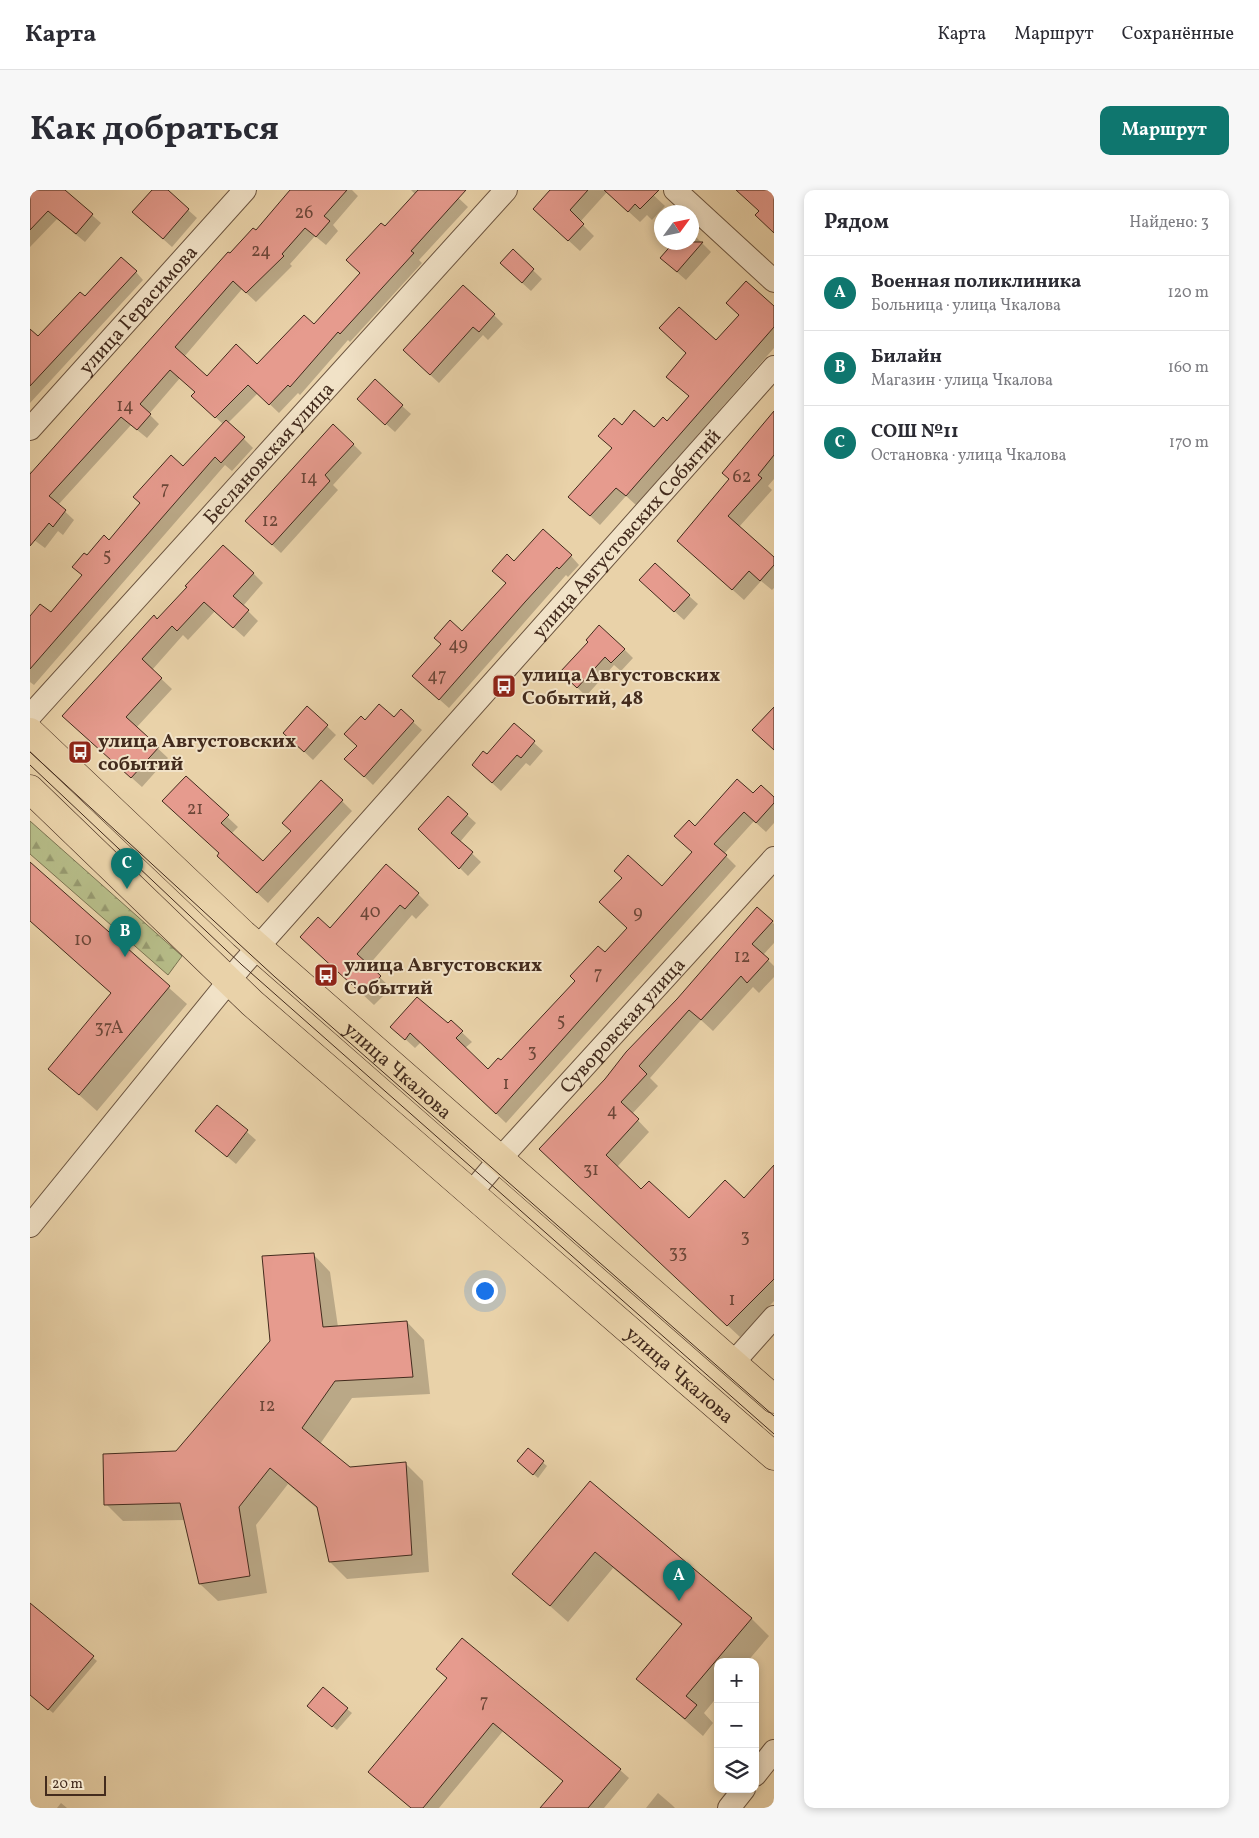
<!DOCTYPE html>
<html lang="ru">
<head>
<meta charset="utf-8">
<style>
  body { margin:0; font-family:Vollkorn,serif; background:#f7f7f7; color:#2b2b33 }
  .controls { position:absolute; right:15px; bottom:15px; display:grid; overflow:hidden; border-radius:10px; box-shadow:0 2px 8px #0003 }
  .controls button { width:45px; height:45px; display:grid; place-items:center; padding:0; border:0; border-bottom:1px solid #e1e1e2; background:#fff; color:#2b2b33; font:25px sans-serif }
  .compass { position:absolute; left:624px; top:15px; width:45px; height:45px; border-radius:50%; background:#fff; box-shadow:0 2px 8px #0003; rotate:57deg }
  .scale { position:absolute; left:15px; bottom:12px; width:61px; box-sizing:border-box; padding-left:5px; border:2px solid #432b1d; border-top:0; font-size:14px; line-height:18px; white-space:nowrap; color:#432b1d; -webkit-text-stroke:4px #f1e2c7; paint-order:stroke }
  .you { position:absolute; left:454px; top:1100px; width:18px; height:18px; margin:-12px; border:4px solid #fff; border-radius:50%; background:#1a73e8; box-shadow:0 0 0 8px #1a73e833 }
  .badge { display:grid; place-items:center; width:32px; height:32px; border-radius:50%; background:#0f766e; color:#fff; font-size:16px; font-weight:700 }
  .pin { position:absolute; translate:-50% -41px; filter:drop-shadow(0 1px 2px #0008) }
  .pin::after { content:''; position:absolute; top:26px; width:18px; height:15px; background:inherit; clip-path:polygon(0 0,100% 0,50% 100%) }
  .list { margin:0; padding:0; list-style:none }
  h2 { display:flex; justify-content:space-between; align-items:center; height:65px; margin:0; padding:0 20px; font-size:21px }
  h2 small { font-size:16px; font-weight:400; color:#7c7c81 }
  .list li { display:grid; grid-template-columns:32px 1fr auto; gap:15px; align-items:center; box-sizing:border-box; height:75px; padding:0 20px; border-top:1px solid #e1e1e2 }
  .list b { display:block; font-size:19px; white-space:nowrap }
  .list p { margin:0; font-size:16px; white-space:nowrap; color:#7c7c81 }
  .list em { font-size:16px; font-style:normal; color:#7c7c81 }
  .icon { flex:none; width:28px; height:28px; fill:none; stroke:currentColor; stroke-width:2; stroke-linecap:round; stroke-linejoin:round }
  .map { position:relative; flex:none; width:744px; height:1618px; overflow:hidden; border-radius:10px }
  header { display:flex; align-items:center; gap:30px; box-sizing:border-box; height:70px; padding:0 25px; background:#fff; border-bottom:1px solid #e1e1e2 }
  header strong { font-size:24px }
  nav { display:flex; gap:28px; margin-inline-start:auto; font-size:18px }
  .intro { display:flex; align-items:center; justify-content:space-between; box-sizing:border-box; height:120px; padding:0 30px }
  h1 { margin:0; font-size:35px }
  .button { padding:12px 22px; border-radius:10px; background:#0f766e; color:#fff; font-size:18px; font-weight:700 }
  main { display:flex; gap:30px; padding:0 30px }
  aside { flex:1; background:#fff; border-radius:10px; box-shadow:0 2px 8px #0003 }
  .map>svg:first-child { display:block }
  .forest { fill:url(#forest-firs); stroke:#7c7452 }
  .shadow { fill:#0003 }
  .building { fill:#e69b8e; stroke:#432b1d }
  .lines { fill:none; stroke-linecap:round; stroke-linejoin:round }
  .minor-casing { stroke:#6c5540; stroke-width:24 }
  .primary-casing { stroke:#432b1d; stroke-width:29 }
  .minor { stroke:#f1e2c7; stroke-width:22 }
  .primary { stroke:#e9d2a9; stroke-width:28 }
  .tram { stroke:#432b1d; stroke-width:1 }
  .labels { text-anchor:middle; stroke-width:4; stroke-linejoin:round; paint-order:stroke }
  .number-label { font-size:18px; fill:#6c4739 }
  .street-label { font-size:20px; fill:#432b1d; stroke:#f1e2c7 }
  .poi-label { font-size:20px; font-weight:bold; fill:#432b1d; stroke:#f1e2c7; text-anchor:start }
</style>
</head>
<body>
<header>
<strong>Карта</strong>
<nav><a>Карта</a><a>Маршрут</a><a>Сохранённые</a></nav>
</header>
<div class="intro"><h1>Как добраться</h1><a class="button">Маршрут</a></div>
<main>
<div class="map">
<svg width="744" height="1618" viewBox="0 0 744 1618">
  <defs>
    <pattern id="forest-firs" width="22" height="20" patternUnits="userSpaceOnUse" patternTransform="scale(1.25)"><rect width="22" height="20" fill="#b6bc88"/><path d="M5 1l3.5 6h-7zM16 11l3.5 6h-7z" fill="#96996f"/></pattern>
  </defs>
  <rect width="100%" height="100%" fill="#e9d2a9"/>
  <filter id="stains"><feTurbulence type="fractalNoise" baseFrequency=".004" numOctaves="4"/><feColorMatrix values="0 0 0 0 .2 0 0 0 0 .09 0 0 0 0 .02 0 0 0 .5 -.17"/></filter>
  <radialGradient id="worn" r=".72"><stop offset=".6" stop-color="#630" stop-opacity="0"/><stop offset="1" stop-color="#630" stop-opacity=".3"/></radialGradient>
  <!-- forest -->
  <path class="forest" d="M0 631 152 766 138 785 0 664Z"/>
  <!-- shadow -->
  <g class="shadow">
    <path d="M0 0H33L71 33 55 52 27 29 0 57Z"/>
    <path d="M124 0H136L167 28 142 57 113 31Z"/>
    <path d="M262 0H322L328 6 303 35 308 41 296 55 285 46 260 74 262 76 226 112 212 99 154 167 177 188 227 176 284 135 332 84 355 38 385 4 381 0H420L438 17 389 70 392 73 320 152 318 150 270 205 268 203 249 223 228 203 198 233 223 258 202 281 195 275 4 495 0 492V428L21 424 53 386 58 367 79 351 153 278 193 234 172 215 166 202 150 188 119 224 129 234 117 248 101 235 28 315 44 330 33 345 28 341 15 358 0 347V281L3 283 200 65 226 42Z"/>
    <path d="M521 0H618L635 16 622 30 617 25 610 32 577 2 550 32 564 46 550 61 516 30Z"/>
    <path d="M662 43 681 62 656 90 640 76 662 52Z"/>
    <path d="M483 61 512 89 501 101 480 82Z"/>
    <path d="M106 82 113 90 0 213V149L8 148 55 108Z"/>
    <path d="M744 118V158L606 315 596 306 570 335 549 316 583 259 570 246 592 236 624 239 637 233 660 206 657 163 686 151Z"/>
    <path d="M464 125 473 134 458 150 453 145 409 193 383 169Z"/>
    <path d="M372 216 381 224 365 242 337 217Z"/>
    <path d="M744 224V289L738 296 742 300 709 337 744 368V398L742 400 731 391 714 410 648 351 700 290Z"/>
    <path d="M323 254 332 263 303 295 308 300 251 363 226 340Z"/>
    <path d="M541 366 549 375 538 387 536 385 419 518 393 495 432 443 477 394 484 373Z"/>
    <path d="M223 383 233 393 213 416 228 431 214 447 185 421 158 450 153 445 122 480 142 499 106 538 138 568 112 597 44 536 128 430Z"/>
    <path d="M620 399 659 406 668 414 654 430Z"/>
    <path d="M594 459 603 468 591 481 584 475 556 506 531 482Z"/>
    <path d="M278 518 306 545 283 570 264 552Z"/>
    <path d="M371 521 392 540 343 595 316 569 328 556 335 532 364 529Z"/>
    <path d="M484 535 513 561 500 576 496 573 471 601 452 584 457 566Z"/>
    <path d="M156 588 208 637 201 644 233 673 312 611 322 621 238 713 199 677Z"/>
    <path d="M723 605 744 609V633L736 642 724 631 694 664 706 676 476 933 391 852 385 858 362 837 418 835 421 832 442 852 435 858 458 880 471 872 575 764 664 663 665 638Z"/>
    <path d="M418 608 446 633 430 652 451 672 438 686 390 639Z"/>
    <path d="M0 674 157 814 67 921 20 879 82 804 0 731Z"/>
    <path d="M388 704 399 715 386 729 382 725 338 776 361 798 344 815 283 758 300 740Z"/>
    <path d="M727 718 744 734V753L733 765 744 776V787L729 803 723 797 683 841 671 830 620 888 628 896 602 924 619 942 587 977 611 1000 659 1030 714 1010 744 982V1111L710 1147 522 971 648 809Z"/>
    <path d="M187 916 226 950 206 974 167 941Z"/>
    <path d="M283 1064 300 1082 308 1137 377 1132 394 1150 400 1204 322 1208 290 1254 319 1278 376 1274 393 1291 399 1382 317 1389 300 1372 289 1320 258 1294 226 1335 237 1403 188 1411 170 1394 156 1330 93 1331 76 1314 147 1262 241 1151Z"/>
    <path d="M498 1260 517 1276 508 1288 493 1275Z"/>
    <path d="M560 1293 722 1429 739 1446 717 1472H688V1506L674 1523 683 1533 673 1546 608 1489 653 1436 583 1378 538 1432 484 1384Z"/>
    <path d="M0 1414 67 1471 23 1523 0 1504Z"/>
    <path d="M418 1489 590 1580 599 1588 574 1618H512L534 1592 473 1541 409 1618H381L349 1591Z"/>
    <path d="M317 1519 322 1523 307 1540 283 1520Z"/>
    <path d="M628 1603 642 1615 645 1618H616Z"/>
    <path d="M31 1613 37 1618H27Z"/>
  </g>
  <!-- building -->
  <g class="building">
    <path d="M0 0H35L63 24 46 44 18 21 0 40Z"/>
    <path d="M122 0H138L159 19 133 49 102 22Z"/>
    <path d="M260 0H317L294 26 300 31 286 47 275 38 252 64 254 66 216 103 203 91 145 157 177 186 206 154 227 174 274 125 284 134 330 83 316 70 351 33 355 36 388 0H436L381 61 384 63 310 144 308 142 260 197 258 195 239 215 218 195 185 228 161 206 165 202 140 180 110 214 121 224 107 240 91 227 19 306 36 320 23 337 19 333 0 356V284L198 62 200 63 223 38 226 40Z"/>
    <path d="M520 0H558L540 20 554 34 538 51 503 19Z"/>
    <path d="M574 0H629L610 19 605 14 598 22Z"/>
    <path d="M706 0H744V43L725 25 729 21Z"/>
    <path d="M644 52H673L647 82 630 68Z"/>
    <path d="M483 59 504 79 492 93 470 73Z"/>
    <path d="M91 67 107 81 0 196V139L8 146 50 102 55 106Z"/>
    <path d="M716 91 744 116V137L596 306 586 298 560 326 538 307 582 258 568 246 584 228 592 235 604 220 624 237 633 227 637 231 659 206 636 187 656 163 629 138 649 117 686 150 709 125 696 113Z"/>
    <path d="M433 95 465 124 449 142 443 137 400 185 373 160Z"/>
    <path d="M345 189 373 215 355 235 327 209Z"/>
    <path d="M744 221V265L728 285 732 288 698 326 744 367V375L730 391 719 381 702 400 647 351 699 289 692 283Z"/>
    <path d="M196 230 215 247 191 273 185 267 0 479V426L10 414 21 422 52 385 42 377 54 363 57 365 74 345 79 350 110 313 103 307 141 265 153 276Z"/>
    <path d="M303 234 324 254 295 285 300 291 242 355 215 331Z"/>
    <path d="M513 339 542 365 529 379 527 377 495 412 409 510 382 486 411 454 404 448 420 430 432 441 476 393 462 381 477 364 484 371Z"/>
    <path d="M193 355 224 383 203 406 219 420 203 438 174 412 147 441 142 436 112 469 132 488 96 527 129 557 101 588 32 526 124 425 127 429 157 397 155 396Z"/>
    <path d="M625 373 660 405 644 422 609 390Z"/>
    <path d="M569 435 595 459 581 473 575 467 547 498 530 482 558 452 556 450Z"/>
    <path d="M349 514 364 527 371 519 384 531 334 587 314 569 327 556 314 544 331 526 335 530Z"/>
    <path d="M277 516 298 535 274 562 253 543Z"/>
    <path d="M744 517V560L722 540Z"/>
    <path d="M484 533 505 551 491 568 487 565 462 593 442 575 453 561 457 564Z"/>
    <path d="M156 586 199 625 191 633 233 671 261 641 252 633 291 590 313 610 227 703 187 666 189 663 132 611Z"/>
    <path d="M707 589 723 603 731 595 744 607V613L726 633 714 622 684 654 697 665 466 924 380 843 375 850 360 837 387 807 418 833 421 830 433 841 426 848 458 879 468 868 471 870 545 791 540 786 568 756 575 762 597 738 569 712 592 688 584 681 598 665 632 696 662 662 644 646 659 630 665 636Z"/>
    <path d="M418 606 438 624 421 643 443 662 429 679 388 639Z"/>
    <path d="M0 672 140 796 49 905 18 879 81 803 0 731Z"/>
    <path d="M356 674 389 703 375 719 370 715 327 764 351 786 333 805 270 747 288 727 300 738Z"/>
    <path d="M727 717 743 731 722 754 739 769 717 793 711 786 671 830 659 820 609 876 617 884 591 912 609 929 576 965 611 999 619 991 659 1028 695 990 714 1008 744 975V1089L697 1136 509 959 575 889 596 862 647 809Z"/>
    <path d="M187 915 218 940 197 967 165 941Z"/>
    <path d="M284 1063 293 1137 377 1131 383 1187 305 1191 272 1238 320 1277 376 1272 382 1365 299 1372 287 1317 240 1278 209 1317 220 1386 169 1394 150 1313 74 1315 73 1264 146 1261 240 1151 232 1066Z"/>
    <path d="M498 1258 514 1271 503 1285 487 1271Z"/>
    <path d="M560 1291 722 1428 656 1506 667 1515 655 1529 606 1489 652 1434 565 1362 520 1416 482 1384Z"/>
    <path d="M0 1413 64 1466 18 1520 0 1505Z"/>
    <path d="M432 1448 591 1579 558 1618H510L533 1591 463 1533 393 1618H381L338 1582 417 1488 406 1479Z"/>
    <path d="M293 1497 318 1518 302 1537 277 1516Z"/>
  </g>
  <g class="lines">
    <!-- minor casing -->
    <g class="minor-casing">
      <g id="minor">
        <path d="M645 0 744 91"/>
        <path id="s1" d="M0 239 215 0"/>
        <path id="s2" d="M0 526 476 0"/>
        <path id="s3" d="M441 1003 469 970 744 668"/>
        <path id="s4" d="M0 1036 212 775 744 177"/>
        <path d="M703 1173 744 1127"/>
        <path d="M725 1585 744 1561"/>
        <path d="M699 1618 714 1599"/>
      </g>
    </g>
    <!-- primary casing -->
    <g class="primary-casing">
      <g id="primary">
        <path id="s5" d="M0 542 213 744 744 1209"/>
        <path id="s6" d="M0 599 222 813 744 1266"/>
      </g>
    </g>
    <!-- minor -->
    <use href="#minor" class="minor"/>
    <!-- primary -->
    <use href="#primary" class="primary"/>
    <!-- tram -->
    <g class="tram">
      <path d="M0 562 245 787 744 1226"/>
      <path d="M0 575 212 775 744 1244"/>
    </g>
  </g>
  <!-- icons -->
  <defs>
    <g id="bus-square" transform="scale(1.25)"><rect x="-9" y="-9" width="18" height="18" rx="4" fill="#8f2418" stroke="#f1e2c7"/><path d="M-5-6H5V4H4V6H2V4H-2V6H-4V4H-5ZM-3.5-4V0h7V-4ZM-3.5 1.2v1.5H-2V1.2ZM2 1.2v1.5H3.5V1.2Z" fill="#fff"/></g>
  </defs>
  <g fill-rule="evenodd">
    <use href="#bus-square" x="474" y="496"/>
    <use href="#bus-square" x="50" y="562"/>
    <use href="#bus-square" x="296" y="785"/>
  </g>
  <g class="labels">
    <!-- number labels -->
    <g class="number-label">
      <text x="274" y="28">26</text>
      <text x="231" y="66">24</text>
      <text x="95" y="221">14</text>
      <text x="712" y="292">62</text>
      <text x="279" y="293">14</text>
      <text x="135" y="304">7</text>
      <text x="240" y="336">12</text>
      <text x="77" y="371">5</text>
      <text x="428" y="460">49</text>
      <text x="407" y="491">47</text>
      <text x="165" y="624">21</text>
      <text x="340" y="727">40</text>
      <text x="608" y="728">9</text>
      <text x="53" y="755">10</text>
      <text x="712" y="772">12</text>
      <text x="568" y="789">7</text>
      <text x="531" y="836">5</text>
      <text x="79" y="843">37А</text>
      <text x="502" y="867">3</text>
      <text x="476" y="899">1</text>
      <text x="582" y="926">4</text>
      <text x="561" y="985">31</text>
      <text x="715" y="1052">3</text>
      <text x="648" y="1068">33</text>
      <text x="702" y="1115">1</text>
      <text x="237" y="1221">12</text>
      <text x="454" y="1517">7</text>
    </g>
    <!-- street labels -->
    <g class="street-label">
      <text dy="7" stroke="none"><textPath href="#s1" startOffset="161">улица Герасимова</textPath></text>
      <text dy="7" stroke="none"><textPath href="#s2" startOffset="355">Беслановская улица</textPath></text>
      <text dy="7" stroke="none"><textPath href="#s4" startOffset="914">улица Августовских Событий</textPath></text>
      <text dy="7" stroke="none"><textPath href="#s3" startOffset="226">Суворовская улица</textPath></text>
      <text dy="7" stroke="none"><textPath href="#s5" startOffset="500">улица Чкалова</textPath></text>
      <text dy="7" stroke="none"><textPath href="#s6" startOffset="875">улица Чкалова</textPath></text>
    </g>
    <!-- poi labels -->
    <g class="poi-label">
      <text x="492" y="491">улица Августовских<tspan x="492" dy="23">Событий, 48</tspan></text>
      <text x="68" y="557">улица Августовских<tspan x="68" dy="23">событий</tspan></text>
      <text x="314" y="781">улица Августовских<tspan x="314" dy="23">Событий</tspan></text>
    </g>
  </g>
  <rect width="100%" height="100%" filter="url(#stains)"/>
  <rect width="100%" height="100%" fill="url(#worn)"/>
</svg>
<div class="controls">
<button>+</button>
<button>−</button>
<button><svg class="icon" aria-label="layers" viewBox="0 0 24 24"><path d="M12 4l9 5-9 5-9-5zM3 14l9 5 9-5"/></svg></button>
</div>
<svg class="compass" viewBox="-18 -18 36 36"><path d="M0-13l5 13h-10z" fill="#e53935"/><path d="M0 13l5-13h-10z" fill="#7c7c81"/></svg>
<div class="scale">20 m</div>
<div class="you"></div>
<div class="pin badge" style="left:649px;top:1411px">A</div>
<div class="pin badge" style="left:95px;top:767px">B</div>
<div class="pin badge" style="left:97px;top:699px">C</div>
</div>
<aside>
<h2>Рядом<small>Найдено: 3</small></h2>
<ul class="list">
<li><span class="badge">A</span><div><b>Военная поликлиника</b><p>Больница · улица Чкалова</p></div><em>120 m</em></li>
<li><span class="badge">B</span><div><b>Билайн</b><p>Магазин · улица Чкалова</p></div><em>160 m</em></li>
<li><span class="badge">C</span><div><b>СОШ №11</b><p>Остановка · улица Чкалова</p></div><em>170 m</em></li>
</ul>
</aside>
</main>
</body>
</html>
